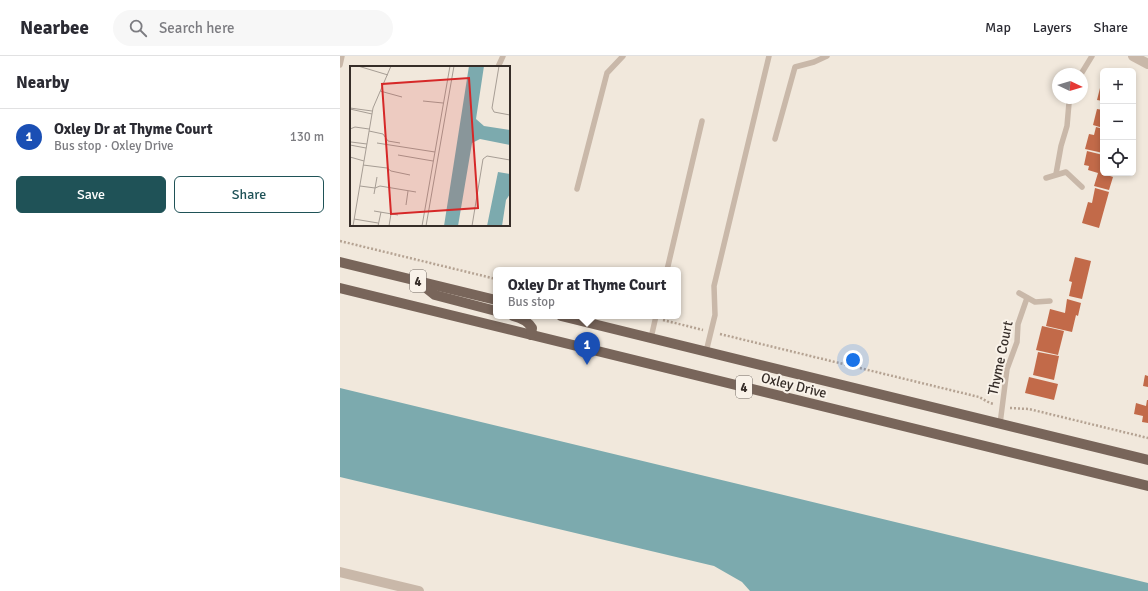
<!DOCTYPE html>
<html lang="en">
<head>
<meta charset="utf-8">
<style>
  body { margin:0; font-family:Signika,sans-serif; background:#f7f7f7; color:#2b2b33 }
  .controls { position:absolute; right:12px; top:12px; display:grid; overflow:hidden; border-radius:6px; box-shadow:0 2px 6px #0003 }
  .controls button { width:36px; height:36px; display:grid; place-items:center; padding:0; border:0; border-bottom:1px solid #e1e1e2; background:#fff; color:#2b2b33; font:20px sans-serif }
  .compass { position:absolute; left:712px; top:12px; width:36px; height:36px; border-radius:50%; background:#fff; box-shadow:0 2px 6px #0003; rotate:94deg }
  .you { position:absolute; left:513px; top:304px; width:14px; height:14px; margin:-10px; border:3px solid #fff; border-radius:50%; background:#1a73e8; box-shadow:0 0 0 6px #1a73e833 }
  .badge { display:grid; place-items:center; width:26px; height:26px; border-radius:50%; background:#1f5257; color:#fff; font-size:13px; font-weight:700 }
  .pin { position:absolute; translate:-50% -33px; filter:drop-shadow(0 1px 2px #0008) }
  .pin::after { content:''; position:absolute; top:21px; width:14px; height:12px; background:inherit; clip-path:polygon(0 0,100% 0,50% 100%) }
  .popup { position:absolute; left:153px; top:211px; width:188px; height:52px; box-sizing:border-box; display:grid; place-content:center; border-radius:6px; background:#fff; filter:drop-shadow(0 1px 3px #0005); font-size:13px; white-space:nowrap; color:#7c7c81 }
  .popup b { font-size:15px; color:#2b2b33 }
  .popup::after { content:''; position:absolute; left:50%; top:100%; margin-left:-8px; border:8px solid transparent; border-top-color:#fff }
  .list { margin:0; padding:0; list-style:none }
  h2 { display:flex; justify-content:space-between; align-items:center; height:52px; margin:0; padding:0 16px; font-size:17px }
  h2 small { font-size:13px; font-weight:400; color:#7c7c81 }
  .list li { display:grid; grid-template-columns:26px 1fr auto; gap:12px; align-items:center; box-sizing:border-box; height:56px; padding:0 16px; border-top:1px solid #e1e1e2 }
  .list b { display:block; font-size:15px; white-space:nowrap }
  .list p { margin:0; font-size:13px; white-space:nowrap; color:#7c7c81 }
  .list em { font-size:13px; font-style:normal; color:#7c7c81 }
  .actions { display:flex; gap:8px; padding:12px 16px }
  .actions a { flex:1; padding:9px 0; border:1px solid #1f5257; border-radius:6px; text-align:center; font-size:14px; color:#1f5257 }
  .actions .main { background:#1f5257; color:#fff }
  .icon { flex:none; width:22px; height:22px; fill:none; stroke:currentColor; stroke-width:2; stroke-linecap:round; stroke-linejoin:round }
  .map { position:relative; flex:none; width:808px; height:535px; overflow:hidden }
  header { display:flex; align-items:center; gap:24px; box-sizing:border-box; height:56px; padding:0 20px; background:#fff; border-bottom:1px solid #e1e1e2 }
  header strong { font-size:19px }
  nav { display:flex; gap:22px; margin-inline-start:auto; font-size:14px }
  .search { width:280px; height:36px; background:#f7f7f7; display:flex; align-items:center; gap:10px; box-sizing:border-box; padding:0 14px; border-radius:22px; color:#7c7c81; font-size:15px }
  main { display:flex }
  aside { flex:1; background:#fff }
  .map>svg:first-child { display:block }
  .water { fill:#7caaae }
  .building { fill:#c26a49 }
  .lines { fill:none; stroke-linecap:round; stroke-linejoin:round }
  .path { stroke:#b5a393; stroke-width:2.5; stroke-dasharray:2 2; stroke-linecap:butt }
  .service { stroke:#c9b8a9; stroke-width:5.5 }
  .minor { stroke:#c9b8a9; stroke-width:10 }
  .tertiary { stroke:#c9b8a9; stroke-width:10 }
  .primary { stroke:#78655a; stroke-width:10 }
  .labels { text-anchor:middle; stroke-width:4; stroke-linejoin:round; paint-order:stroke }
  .shield { fill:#f9f2e9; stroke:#706862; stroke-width:1 }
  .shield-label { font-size:13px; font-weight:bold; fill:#362d28 }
  .street-label { font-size:14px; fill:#362d28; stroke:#f9f2e9 }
  .inset-road { fill:none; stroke:#a69d94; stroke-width:1 }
  .view { fill:#d62828; fill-opacity:0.15; stroke:#d62828; stroke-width:2 }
  .inset-edge { fill:none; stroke:#362d28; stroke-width:2 }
</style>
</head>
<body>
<header>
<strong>Nearbee</strong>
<div class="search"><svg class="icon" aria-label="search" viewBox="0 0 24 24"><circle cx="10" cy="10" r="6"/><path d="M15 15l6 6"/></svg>Search here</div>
<nav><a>Map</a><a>Layers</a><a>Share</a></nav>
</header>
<main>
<aside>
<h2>Nearby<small></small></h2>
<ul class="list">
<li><span class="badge" style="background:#1a4fb4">1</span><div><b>Oxley Dr at Thyme Court</b><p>Bus stop · Oxley Drive</p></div><em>130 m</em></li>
</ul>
<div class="actions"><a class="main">Save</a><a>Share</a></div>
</aside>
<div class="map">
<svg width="808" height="535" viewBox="0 0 808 535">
  <rect width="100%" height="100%" fill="#f1e8dc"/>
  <!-- water -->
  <path class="water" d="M0 332 808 527V535H410L402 526 374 510 0 421Z"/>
  <!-- building -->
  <g class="building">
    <path d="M760 32H763V45L757 44Z"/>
    <path d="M757 53 763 54V72L753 69Z"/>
    <path d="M756 71 763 73V97L745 93 749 78 754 79Z"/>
    <path d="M747 95 763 99V117H770V120L773 121 769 134 754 130 758 117 748 114 749 110 744 109Z"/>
    <path d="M755 132 769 136 759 172 742 167 748 146 752 147Z"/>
    <path d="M735 201 751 205 742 243 729 240 732 226 729 225Z"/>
    <path d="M727 243 741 247 738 260 736 259 732 276 706 270 710 253 725 257Z"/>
    <path d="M702 270 724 275 718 299 696 294Z"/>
    <path d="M698 296 719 300 714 324 693 319Z"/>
    <path d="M805 319 808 320V331L803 330Z"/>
    <path d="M689 321 718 328 714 344 685 337Z"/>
    <path d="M807 344H808V367L802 366 803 360 794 358 796 347 806 350Z"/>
  </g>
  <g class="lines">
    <!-- path -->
    <g class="path">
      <path d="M0 185 156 223"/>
      <path d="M323 264 363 274"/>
      <path d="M380 278 639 341 650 347 654 348"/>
      <path d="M670 352 689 353 808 382"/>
    </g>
    <!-- service -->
    <g class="service">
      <path d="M0 9 2 0"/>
      <path d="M158 11 163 0"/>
      <path d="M741 18 752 0"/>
      <path d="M435 83 455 11 474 6 487 0"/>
      <path d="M716 118 721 90 727 70 729 47 731 42"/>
      <path d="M706 122 726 116 742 131"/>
      <path d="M237 133 267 17 283 0"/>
      <path d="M327 214 362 65"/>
      <path d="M679 237 695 246 710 245"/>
      <path d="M311 282 316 260"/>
      <path d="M366 296 375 259 374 230 429 0"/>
      <path d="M660 368 667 313 677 286 678 268 687 242"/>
    </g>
    <!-- minor -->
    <path class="minor" d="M0 516 79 535"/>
    <!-- tertiary -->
    <path class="tertiary" d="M793 0 808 8"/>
    <!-- primary -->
    <g class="primary">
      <path d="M0 206 156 244"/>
      <path d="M80 227 95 239 156 255"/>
      <path d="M0 232 808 430"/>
      <path d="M173 260C181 262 188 265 192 272L191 279"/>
      <path d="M221 260 808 404"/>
    </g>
  </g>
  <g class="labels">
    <!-- shield labels -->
    <g class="shield">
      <rect x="70" y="214" width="16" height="22" rx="3"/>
      <rect x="396" y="320" width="16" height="22" rx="3"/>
    </g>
    <g class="shield-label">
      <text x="78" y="230">4</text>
      <text x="404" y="336">4</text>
    </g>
    <!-- street labels -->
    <g class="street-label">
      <text transform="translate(660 302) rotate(-78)" y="5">Thyme Court</text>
      <text transform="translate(454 329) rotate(14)" y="5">Oxley Drive</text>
    </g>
  </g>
  <!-- overview -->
  <g transform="translate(10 10)">
    <rect width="160" height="160" fill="#f1e8dc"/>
    <path d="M119 0H134L126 53 134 60 160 64V79L130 73 122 77 108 160H94ZM148 106 160 108V128L156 134 152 160H137Z" fill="#7caaae"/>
    <path class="inset-road" d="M8 0 38 9M149 0 142 42 144 46 160 49M30 25 52 31M73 35 93 37M0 42 22 45M0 43 22 48M0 63 5 61 19 63M19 65 33 68 38 75 50 77M0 75V79L16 82M1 76 17 78M27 77 85 86M48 89 83 95M0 91 14 95M13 99 37 102 41 105 60 109M10 120 25 122 30 120 66 126M24 128 27 111M56 139 58 125M24 145 48 149M4 153 28 157M3 160 23 42 41 0M28 160 31 146M39 160 41 148M72 160 100 0M76 160 104 0M122 160 133 93 137 90 160 94"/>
    <path class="view" d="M119 12 128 142 41 148 32 18Z"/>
    <rect width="160" height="160" class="inset-edge"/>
  </g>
</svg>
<div class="controls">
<button>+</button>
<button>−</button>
<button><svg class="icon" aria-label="locate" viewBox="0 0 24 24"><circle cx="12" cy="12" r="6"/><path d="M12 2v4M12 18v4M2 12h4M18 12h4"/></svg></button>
</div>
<svg class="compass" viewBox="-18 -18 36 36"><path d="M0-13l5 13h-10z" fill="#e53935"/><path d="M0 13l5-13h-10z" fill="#7c7c81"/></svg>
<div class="you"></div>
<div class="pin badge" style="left:247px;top:309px;background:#1a4fb4">1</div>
<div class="popup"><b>Oxley Dr at Thyme Court</b>Bus stop</div>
</div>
</main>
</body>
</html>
